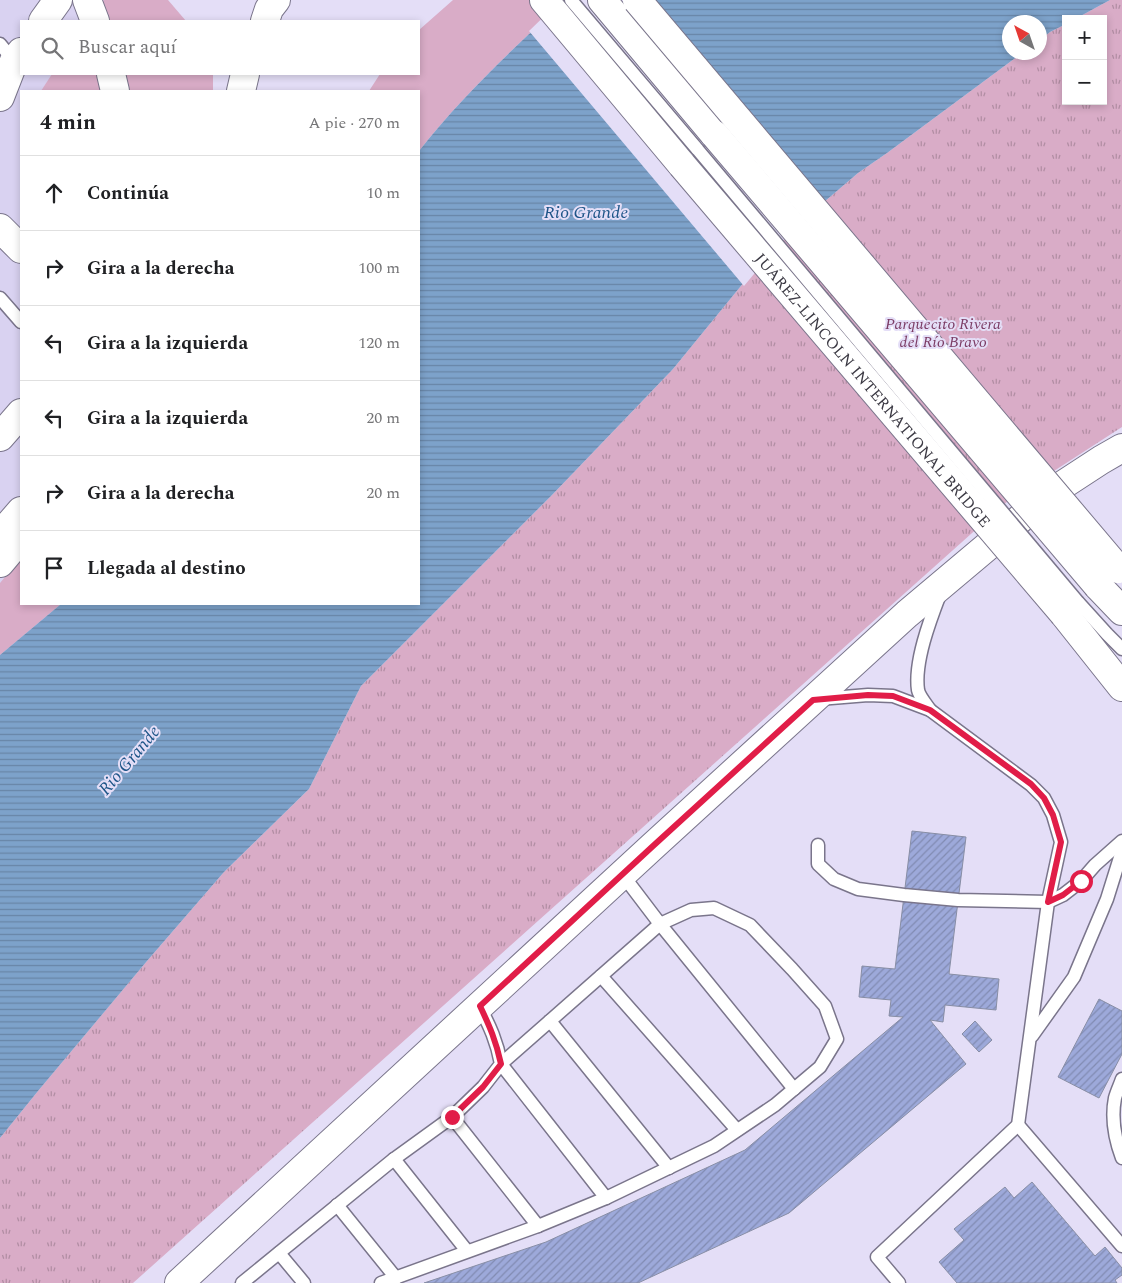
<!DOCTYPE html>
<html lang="es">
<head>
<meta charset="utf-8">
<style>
  body { margin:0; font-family:Spectral,serif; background:#f6f6f6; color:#202124 }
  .controls { position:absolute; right:15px; top:15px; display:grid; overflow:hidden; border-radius:0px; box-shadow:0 2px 8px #0003 }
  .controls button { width:45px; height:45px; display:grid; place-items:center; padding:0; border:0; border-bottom:1px solid #e0e0e0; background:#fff; color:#202124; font:25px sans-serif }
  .compass { position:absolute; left:1002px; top:15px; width:45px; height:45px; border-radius:50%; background:#fff; box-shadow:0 2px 8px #0003; rotate:320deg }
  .stop { position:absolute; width:15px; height:15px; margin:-11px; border:4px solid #e11d48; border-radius:50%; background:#fff }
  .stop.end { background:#e11d48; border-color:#fff; box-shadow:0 1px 5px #0008 }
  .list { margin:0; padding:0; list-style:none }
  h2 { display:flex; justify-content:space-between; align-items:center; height:65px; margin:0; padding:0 20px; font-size:21px }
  h2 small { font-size:16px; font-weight:400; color:#757577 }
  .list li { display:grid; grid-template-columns:32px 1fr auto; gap:15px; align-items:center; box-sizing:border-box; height:75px; padding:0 20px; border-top:1px solid #e0e0e0 }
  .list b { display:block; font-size:19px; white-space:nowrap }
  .list em { font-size:16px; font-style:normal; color:#757577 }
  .icon { flex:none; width:28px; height:28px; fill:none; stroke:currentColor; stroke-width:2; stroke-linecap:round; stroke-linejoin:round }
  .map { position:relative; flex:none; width:1122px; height:1283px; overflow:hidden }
  .search { position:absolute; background:#fff; box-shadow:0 2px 8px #0003; left:20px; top:20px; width:400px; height:55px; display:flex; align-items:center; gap:12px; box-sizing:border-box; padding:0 18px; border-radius:0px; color:#757577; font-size:19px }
  .panel { position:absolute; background:#fff; box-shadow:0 2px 8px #0003; left:20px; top:90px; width:400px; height:515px; border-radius:0px }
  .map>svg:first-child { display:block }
  .built { fill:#d9d2f1 }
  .grass { fill:#d9acc7 }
  .park { fill:url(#park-tufts) }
  .water { fill:url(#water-rules) }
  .pier { fill:#e4def7 }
  .building { fill:url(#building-hatch); stroke:#888ea5 }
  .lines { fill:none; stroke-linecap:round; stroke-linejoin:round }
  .lane-casing { stroke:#7a758b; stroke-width:15 }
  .secondary-casing { stroke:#7a758b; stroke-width:30 }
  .highway-casing { stroke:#7a758b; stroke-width:30 }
  .lane { stroke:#fff; stroke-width:12 }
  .secondary { stroke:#fff; stroke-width:28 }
  .highway { stroke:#fff; stroke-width:28 }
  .lane-bridge-casing { stroke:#7a758b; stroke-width:15; stroke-linecap:butt }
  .highway-bridge-casing { stroke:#7a758b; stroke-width:30; stroke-linecap:butt }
  .lane-bridge { stroke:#fff; stroke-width:12 }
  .highway-bridge { stroke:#fff; stroke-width:28 }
  .route { stroke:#e11d48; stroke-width:6 }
  .labels { text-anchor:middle; stroke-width:4; stroke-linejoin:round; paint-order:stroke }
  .park-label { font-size:16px; font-style:italic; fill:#7c3d66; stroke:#e4def7 }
  .street-label { font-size:16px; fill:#3c3a44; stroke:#e4def7 }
  .water-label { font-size:18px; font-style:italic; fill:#1e5588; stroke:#e4def7 }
</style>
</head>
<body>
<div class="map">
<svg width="1122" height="1283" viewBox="0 0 1122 1283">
  <defs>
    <pattern id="park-tufts" width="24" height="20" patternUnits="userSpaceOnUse" patternTransform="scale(1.25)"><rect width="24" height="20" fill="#d9acc7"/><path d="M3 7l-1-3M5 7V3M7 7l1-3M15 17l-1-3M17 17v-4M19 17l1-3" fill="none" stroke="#b18da3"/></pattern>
    <pattern id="water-rules" width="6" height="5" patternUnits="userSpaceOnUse" patternTransform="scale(1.25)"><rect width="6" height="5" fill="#7da2ca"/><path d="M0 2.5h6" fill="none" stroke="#6885a6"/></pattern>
    <pattern id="building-hatch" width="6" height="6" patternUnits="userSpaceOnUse" patternTransform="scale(1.25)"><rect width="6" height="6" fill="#9da9da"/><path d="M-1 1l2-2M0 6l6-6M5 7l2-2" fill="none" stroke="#818bb2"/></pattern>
  </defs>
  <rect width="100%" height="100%" fill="#e4def7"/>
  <!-- built -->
  <path class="built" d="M0 0H106L124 21H21V74H167L182 91H21V604H61L0 655Z"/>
  <!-- grass -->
  <g class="grass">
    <path d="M104 0H168L186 21H87Z"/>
    <path d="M453 0H565C514 48 462 96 419 151V91H369L380 74H419V30Z"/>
    <path d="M52 74H213V91H41Z"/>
    <path d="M21 558V604H61L0 655V583Z"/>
  </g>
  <!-- park -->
  <path class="park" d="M1110 0H1122V427L1009 500 133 1283H0V1138L38 1091 147 961 224 872 309 789 361 686 553 494 673 369 776 243 858 173 887 153 1022 53 1040 52V40L1050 32 1066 24V101H1103V19H1075Z"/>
  <!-- water -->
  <path class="water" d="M565 0H1110L1075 19H1066V24L1050 32 1040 40V22H1010V52L1022 53 887 153 858 173 776 243 673 369 553 494 361 686 309 789 224 872 147 961 38 1091 0 1138V655L61 604H419V151C462 96 514 48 565 0Z"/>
  <!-- pier -->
  <path class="pier" d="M561 0H650L823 206 778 245 744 286 529 31Z"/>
  <!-- building -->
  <g class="building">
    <path d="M912 831 966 837 949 974 999 979 996 1010 945 1005 943 1022 930 1020 966 1064 789 1213 638 1283H424L546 1242 745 1150 903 1017 889 1016 891 1000 859 997 862 966 895 969Z"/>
    <path d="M1099 999 1122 1011V1054L1099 1098 1058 1077Z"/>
    <path d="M975 1021 992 1040 979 1052 962 1034Z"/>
    <path d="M1032 1182 1095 1256 1105 1247 1122 1268V1275L1115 1280 1117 1283H957L939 1262 964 1240 954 1229 1005 1187 1014 1198Z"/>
  </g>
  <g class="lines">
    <!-- lane casing -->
    <g class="lane-casing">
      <g id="lane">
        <path d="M571 0 698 150"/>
        <path d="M0 44 14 61 13 62"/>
        <path d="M0 298 21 322"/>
        <path d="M1078 602 1107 634 1122 649"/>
        <path d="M819 699 868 695 893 696 930 710 1031 785 1044 798 1053 815 1061 842 1048 902 1018 1125 877 1257 899 1283"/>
        <path d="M930 710C926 704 919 696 918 690 914 662 930 620 940 594"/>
        <path d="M818 845V864L834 879 858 889 904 895 958 900 1048 902 1063 895 1081 881 1095 865 1122 841"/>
        <path d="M601 976 737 1130"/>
        <path d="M550 1021 669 1168"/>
        <path d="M1032 1036 1074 977 1107 899 1122 851"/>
        <path d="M1122 1079C1120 1085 1117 1091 1115 1098 1111 1118 1115 1139 1122 1158"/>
        <path d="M452 1117 538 1226"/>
        <path d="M1018 1125 1122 1246"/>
        <path d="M394 1159 467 1251"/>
        <path d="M606 1198 501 1064 660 924 794 1089"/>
        <path d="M337 1205 396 1278"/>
        <path d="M279 1253 304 1283"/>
        <path d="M242 1283 394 1159 452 1117 483 1087 501 1064C497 1042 490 1026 479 1006"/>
        <path d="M381 1283 538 1226 606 1198 714 1146 775 1105 820 1067 837 1039 825 1006 792 969 750 925 714 908 691 910 660 924 622 874"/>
      </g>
    </g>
    <!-- secondary casing -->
    <g class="secondary-casing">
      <g id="secondary">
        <path d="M87 0 95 21"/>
        <path d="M265 21 269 9 276 0"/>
        <path d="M111 74 115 91"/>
        <path d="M241 91 245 74"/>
        <path d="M0 437 21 413"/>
        <path d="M0 535 21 511"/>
        <path d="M0 563 21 538"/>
        <path d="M179 1283 653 846 907 614 1052 492 1101 460 1122 448"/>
      </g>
    </g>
    <!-- highway casing -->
    <g class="highway-casing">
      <g id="highway">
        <path d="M544 0 682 165"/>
        <path d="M602 0 715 135"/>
        <path d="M43 21 58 0"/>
        <path d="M0 97 14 61 21 52"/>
        <path d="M0 228 21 249"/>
        <path d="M1098 586 1122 611"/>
        <path d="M1064 614 1122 687"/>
      </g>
    </g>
    <!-- lane -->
    <use href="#lane" class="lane"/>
    <!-- secondary -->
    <use href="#secondary" class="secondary"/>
    <!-- highway -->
    <use href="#highway" class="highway"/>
    <!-- lane-bridge casing -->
    <g class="lane-bridge-casing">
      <path id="lane-bridge" d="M698 150 1078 602"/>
    </g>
    <!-- highway-bridge casing -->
    <g class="highway-bridge-casing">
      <g id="highway-bridge">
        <path d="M637 0 1118 569"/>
        <path d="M715 135 1098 586"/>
        <path id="s1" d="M682 165 1064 614"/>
      </g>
    </g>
    <!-- lane-bridge -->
    <use href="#lane-bridge" class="lane-bridge"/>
    <!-- highway-bridge -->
    <use href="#highway-bridge" class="highway-bridge"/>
  </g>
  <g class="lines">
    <!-- route -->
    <path class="route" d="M452 1117 483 1087 501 1064C496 1041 490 1027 480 1006L653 846 813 700 868 695 893 696 930 710 1031 784 1044 798 1053 815 1061 842 1048 902 1063 895 1081 881"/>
  </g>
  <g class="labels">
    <!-- park labels -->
    <g class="park-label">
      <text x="943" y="329">Parquecito Rivera<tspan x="943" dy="18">del Río Bravo</tspan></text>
    </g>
    <!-- street labels -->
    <g class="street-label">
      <text dy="6" stroke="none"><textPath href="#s1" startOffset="295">JUÁREZ-LINCOLN INTERNATIONAL BRIDGE</textPath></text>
    </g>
    <!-- water labels -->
    <g class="water-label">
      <text x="586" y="218">Rio Grande</text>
      <text transform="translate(129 760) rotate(-50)" y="6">Rio Grande</text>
    </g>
  </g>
</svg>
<div class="controls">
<button>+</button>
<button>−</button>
</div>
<svg class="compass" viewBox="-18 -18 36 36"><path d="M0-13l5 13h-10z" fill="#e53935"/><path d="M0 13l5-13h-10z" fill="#757577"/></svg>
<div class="stop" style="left:1081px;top:881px"></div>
<div class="stop end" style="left:452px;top:1117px"></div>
<div class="search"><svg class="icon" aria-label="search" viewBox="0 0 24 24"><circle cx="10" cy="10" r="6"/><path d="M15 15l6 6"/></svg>Buscar aquí</div>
<section class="panel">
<h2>4 min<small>A pie · 270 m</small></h2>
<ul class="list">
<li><svg class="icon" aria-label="ahead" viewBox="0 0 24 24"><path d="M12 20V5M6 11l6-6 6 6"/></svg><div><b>Continúa</b></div><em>10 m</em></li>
<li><svg class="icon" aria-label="right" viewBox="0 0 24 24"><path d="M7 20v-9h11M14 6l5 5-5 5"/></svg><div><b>Gira a la derecha</b></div><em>100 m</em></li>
<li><svg class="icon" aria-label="left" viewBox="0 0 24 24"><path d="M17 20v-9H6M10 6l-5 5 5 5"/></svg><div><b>Gira a la izquierda</b></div><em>120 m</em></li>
<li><svg class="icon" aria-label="left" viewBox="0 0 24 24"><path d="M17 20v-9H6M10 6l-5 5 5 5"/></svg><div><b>Gira a la izquierda</b></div><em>20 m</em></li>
<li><svg class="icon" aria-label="right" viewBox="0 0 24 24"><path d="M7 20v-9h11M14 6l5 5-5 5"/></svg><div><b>Gira a la derecha</b></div><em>20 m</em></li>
<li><svg class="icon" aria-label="arrive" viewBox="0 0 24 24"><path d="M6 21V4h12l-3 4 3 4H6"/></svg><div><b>Llegada al destino</b></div></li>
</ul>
</section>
</div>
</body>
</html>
